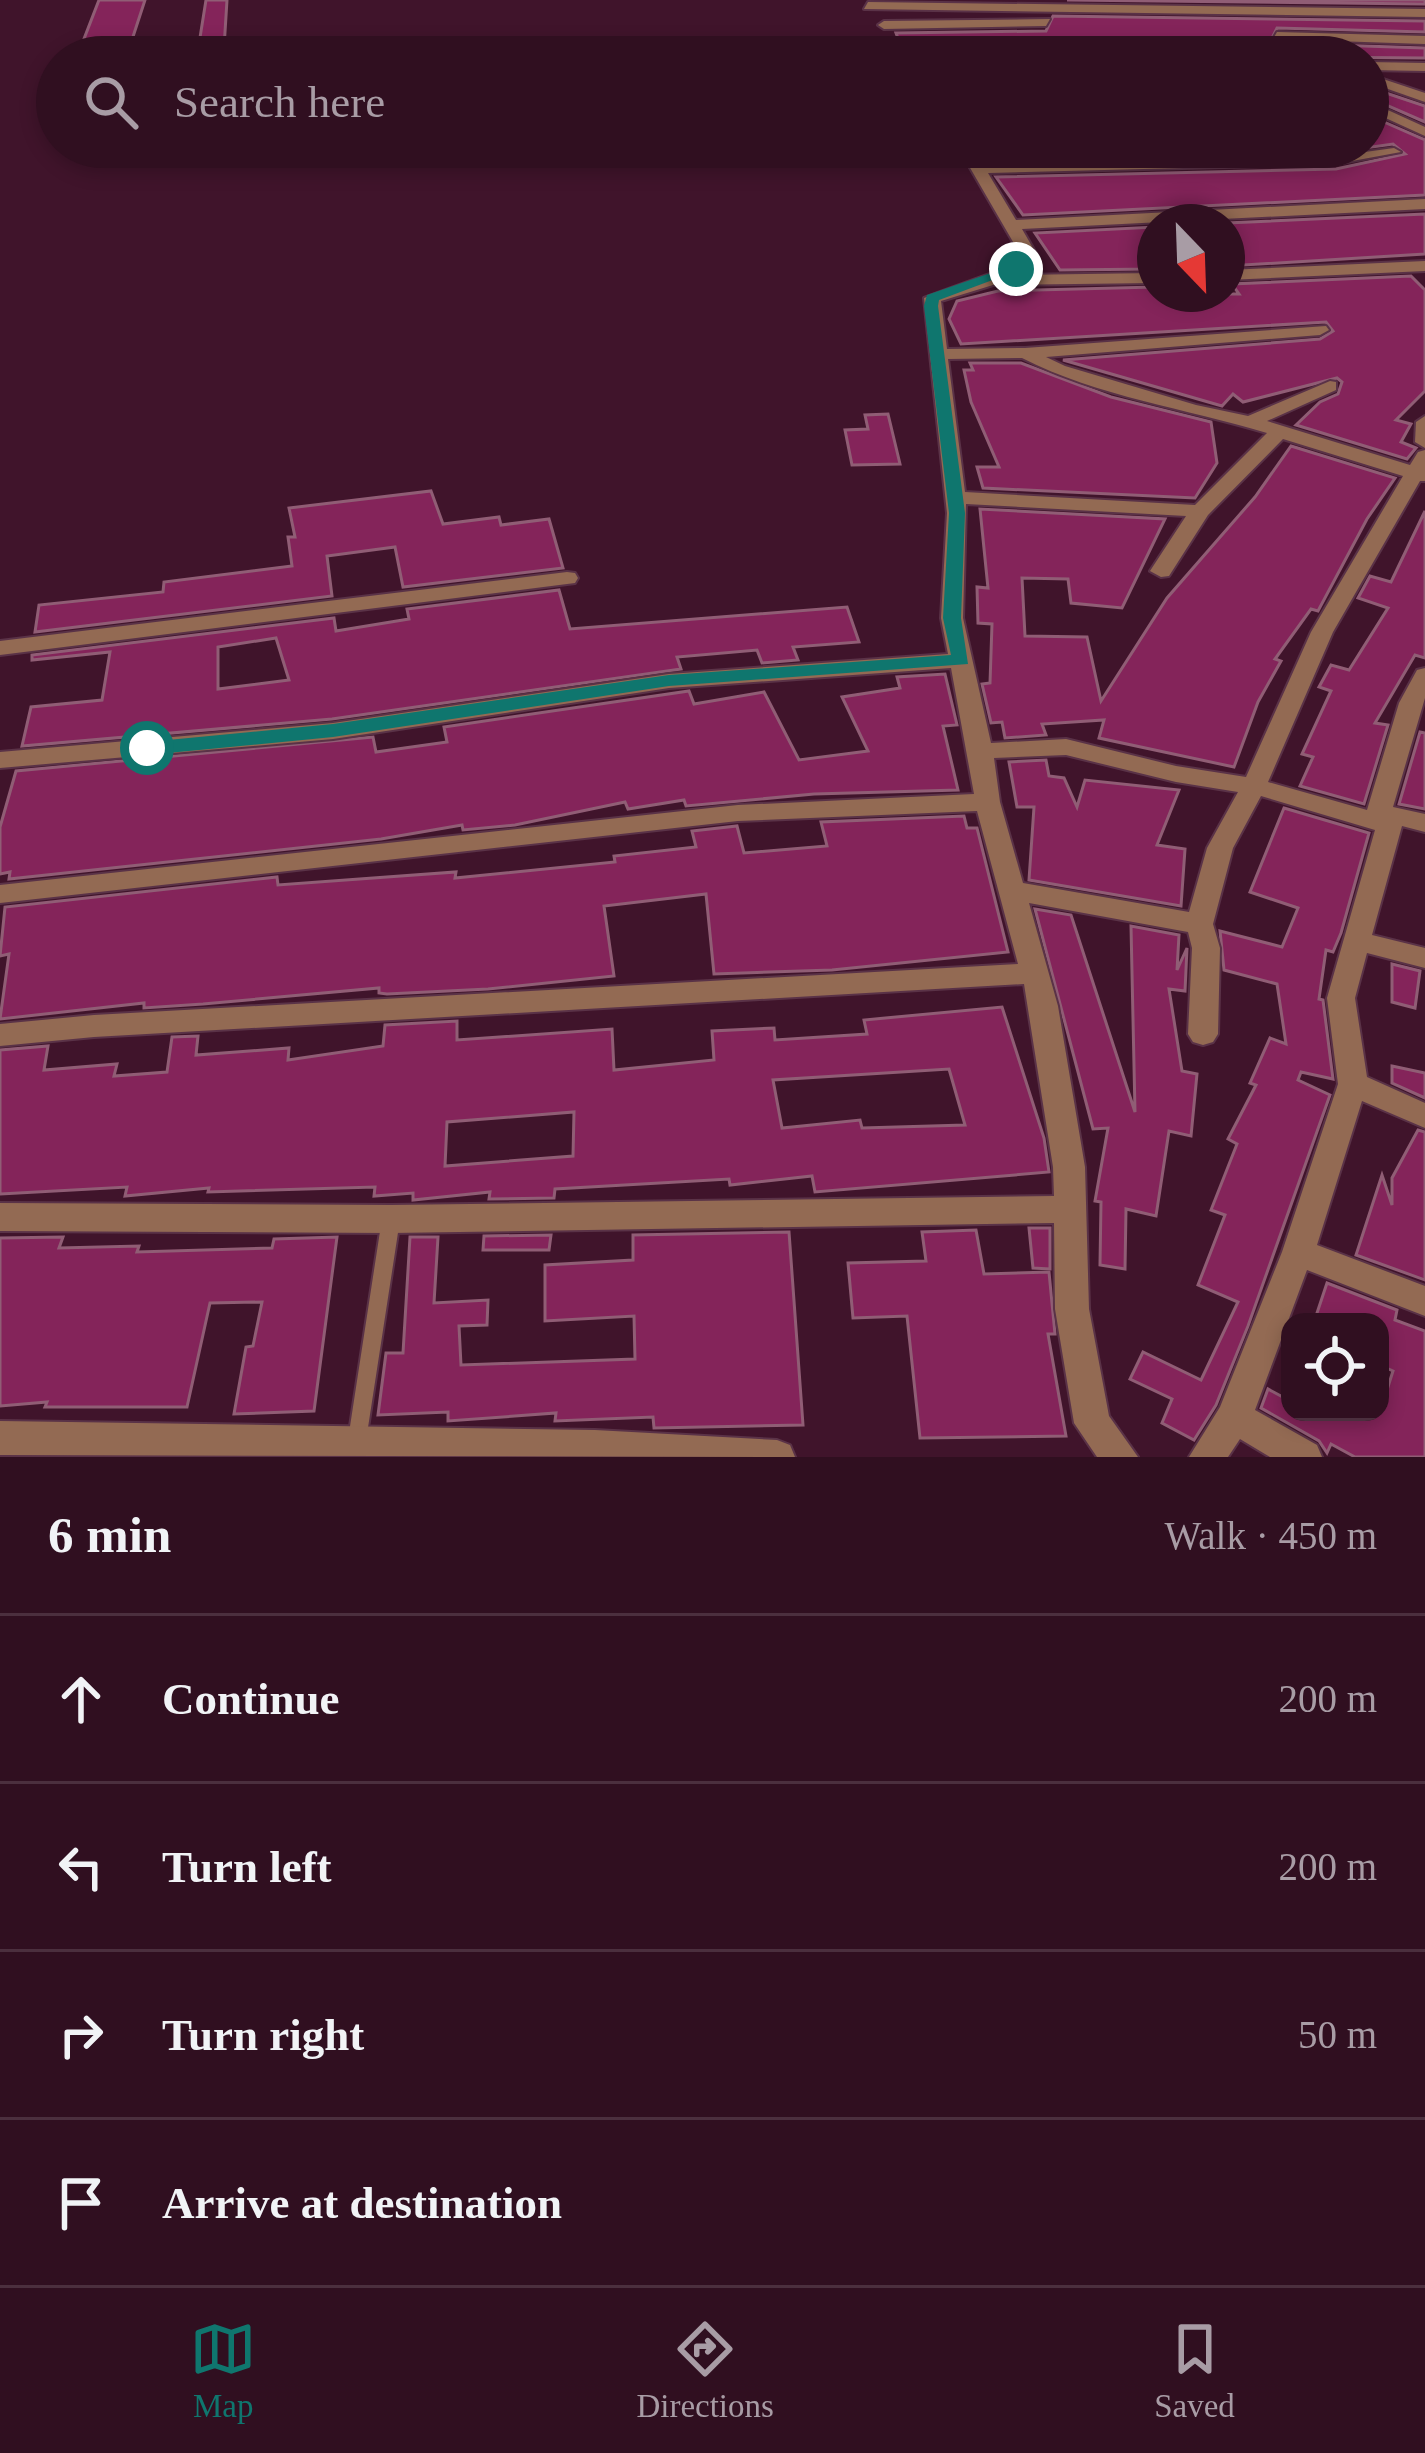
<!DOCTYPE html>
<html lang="en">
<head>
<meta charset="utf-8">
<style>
  body { margin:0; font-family:Georgia,serif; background:#381829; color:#f1f3f6 }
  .controls { position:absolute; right:36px; bottom:36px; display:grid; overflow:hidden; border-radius:24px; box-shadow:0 6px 18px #0003 }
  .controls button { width:108px; height:108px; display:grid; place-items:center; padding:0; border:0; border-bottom:3px solid #4b2f3e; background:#300f20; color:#f1f3f6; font:60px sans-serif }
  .compass { position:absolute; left:1137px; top:204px; width:108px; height:108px; border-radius:50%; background:#300f20; box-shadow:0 6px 18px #0003; rotate:157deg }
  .stop { position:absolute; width:36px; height:36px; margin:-27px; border:9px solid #0f766e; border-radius:50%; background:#fff }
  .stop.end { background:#0f766e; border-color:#fff; box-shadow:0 3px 12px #0008 }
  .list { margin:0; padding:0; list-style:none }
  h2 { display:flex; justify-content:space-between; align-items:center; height:156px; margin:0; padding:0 48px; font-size:51px }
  h2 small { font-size:39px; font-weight:400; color:#a89ca5 }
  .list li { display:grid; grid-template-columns:78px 1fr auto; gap:36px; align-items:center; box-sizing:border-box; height:168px; padding:0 48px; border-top:3px solid #4b2f3e }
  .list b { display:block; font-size:45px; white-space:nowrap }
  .list em { font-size:39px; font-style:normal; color:#a89ca5 }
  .icon { flex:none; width:66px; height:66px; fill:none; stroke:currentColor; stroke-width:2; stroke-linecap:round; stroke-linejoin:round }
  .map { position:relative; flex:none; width:1425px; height:1457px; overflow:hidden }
  .search { position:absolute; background:#300f20; box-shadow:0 6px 18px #0003; left:36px; right:36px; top:36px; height:132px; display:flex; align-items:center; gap:30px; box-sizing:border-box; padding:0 42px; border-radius:66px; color:#a89ca5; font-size:45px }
  .sheet { height:828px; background:#300f20 }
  nav { display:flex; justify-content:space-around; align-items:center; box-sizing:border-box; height:168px; border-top:3px solid #4b2f3e; background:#300f20; font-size:33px; color:#a89ca5 }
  nav a { display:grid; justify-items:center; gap:6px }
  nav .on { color:#0f766e }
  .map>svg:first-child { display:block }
  .building { fill:#84245a; stroke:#905d75; stroke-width:3; fill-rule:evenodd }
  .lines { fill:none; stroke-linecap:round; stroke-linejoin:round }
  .lane-casing { stroke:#5a3247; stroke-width:22 }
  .street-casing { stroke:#5a3247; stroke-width:4 }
  .lane { stroke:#936a53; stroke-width:18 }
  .street { fill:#936a53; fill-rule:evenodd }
  .route { fill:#0f766e }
</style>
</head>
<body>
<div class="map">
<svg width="1425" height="1457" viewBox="0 0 1425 1457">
  <rect width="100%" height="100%" fill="#40142b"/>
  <!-- building -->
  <g class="building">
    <path d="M99 0H145L127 55 77 57Z"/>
    <path d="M206 0H227L224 48 198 50Z"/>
    <path d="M1067 0H1425V4Z"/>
    <path d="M1053 16 1425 21V32L1277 28 1270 42 899 41 896 33 1046 31Z"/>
    <path d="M1302 44 1425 48V58L1303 57 1308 50Z"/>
    <path d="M1368 87 1425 106V122L1368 97Z"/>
    <path d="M1368 115 1425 140V195L1023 215 996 177 1336 169 1405 154 1393 144 1336 152 1009 160 1001 147H1368Z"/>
    <path d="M1425 214V254L1227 266V223Z"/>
    <path d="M1155 227V269L1060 270 1035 233Z"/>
    <path d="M1411 276 1425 290V391L1396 420 1411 424 1401 442 1416 448 1407 459 1296 425 1320 402 1338 394 1342 382 1337 378 1243 402 1233 394 1222 406 1063 360 1320 339 1333 331 1326 322 961 344 949 319 957 301 998 291 1155 287V294H1239L1232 284Z"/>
    <path d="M970 363H1021L1111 397 1211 422 1217 463 1195 498 983 488 977 467H999L971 402 964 370H973Z"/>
    <path d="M888 414 900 464 852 465 845 430 868 429 865 415Z"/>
    <path d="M1291 446 1395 478 1367 519 1318 611 1311 609 1275 659 1281 661 1258 702 1234 767 1099 738 1104 720 1042 724 1046 735 1005 738 1002 722 991 723 982 684 990 683 992 624 978 623 977 587 988 588 980 509 1165 519 1122 608 1071 603 1068 579 1022 578 1025 636 1087 637 1101 701 1167 598 1255 497Z"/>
    <path d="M431 491 443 524 499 517 501 525 549 519 563 568 403 587 395 547 327 556 332 596 35 632 39 605 163 592 164 582 292 566 288 537H295L289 508Z"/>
    <path d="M1425 511V658L1415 655 1375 723 1388 725 1364 804 1300 786 1313 757 1302 754 1331 691 1319 687 1331 665 1349 670 1388 608 1358 598 1370 576 1391 582Z"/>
    <path d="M559 590 570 629 847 607 859 642 793 647 798 660 762 663 757 650 677 657 681 669 332 719 22 746 31 707 102 700 110 652 32 660V655L334 618 336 631 409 619 407 609ZM276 638 289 680 218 689V647Z"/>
    <path d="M945 674 957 725 943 726 958 790 814 794 686 806 684 800 628 809 625 802 515 825 463 830 462 825 381 839 9 879 10 872 0 874V827L16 771 373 737 376 752 447 742 444 727 689 691 694 704 764 692 799 760 868 751 842 697 900 688 897 677Z"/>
    <path d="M1420 732 1425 733V809L1399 804Z"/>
    <path d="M1046 760 1049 776 1064 778 1077 807 1085 780 1179 790 1157 845 1185 849 1181 906 1029 880 1034 807H1017L1009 762Z"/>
    <path d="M1284 808 1369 833 1341 933 1333 952 1326 950 1319 999 1323 1000 1333 1079 1301 1072 1298 1080 1330 1095 1248 1326 1216 1405 1194 1440 1162 1423 1172 1399 1130 1379 1143 1352 1201 1380 1238 1302 1198 1285 1225 1215 1211 1210 1237 1144 1228 1139 1256 1085 1250 1083 1270 1038 1286 1044 1277 984 1224 970 1220 931 1282 947 1298 908 1250 892Z"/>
    <path d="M964 816 967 828H977L1008 952 832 970 714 974 706 894 604 906 614 976 488 989 387 994 379 993V988L203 1004 144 1008V1003L0 1019 9 954 0 956 5 907 277 877 278 885 456 872 455 878 615 862 614 856 696 847 692 831 737 826 744 853 827 846 821 822Z"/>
    <path d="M1035 909 1071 915 1135 1112 1131 926 1179 935 1177 970 1187 948 1185 991 1169 989 1182 1071 1197 1074 1191 1136 1169 1131 1156 1216 1126 1209 1125 1269 1100 1265 1101 1202 1095 1201 1108 1128 1093 1129Z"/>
    <path d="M1392 964 1420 971 1415 1008 1392 1002Z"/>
    <path d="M1002 1007 1044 1138 1049 1172 815 1192 812 1176 730 1185 729 1179 555 1189 554 1198 489 1199 490 1192 413 1200V1193L374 1196 375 1187 208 1192 209 1188 125 1196 127 1187 0 1194V1050L48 1046 44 1070 117 1064 114 1076 167 1072 172 1037 198 1036 196 1055 289 1048 288 1060 383 1046 385 1025 457 1021V1040L612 1029 614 1070 714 1060 712 1031 774 1028 775 1040 867 1034 864 1020ZM949 1069 965 1125 862 1128 860 1120 782 1128 773 1080ZM574 1112 573 1156 445 1166 447 1122Z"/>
    <path d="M1392 1066 1425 1073V1098L1392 1083Z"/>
    <path d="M1418 1130 1425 1132V1280L1356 1255 1382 1175 1392 1205V1178Z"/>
    <path d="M1029 1228H1050V1269L1033 1268Z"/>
    <path d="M976 1230 984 1274 1049 1272 1055 1334H1048L1066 1436 920 1438 907 1316 853 1318 848 1263 926 1261 922 1232Z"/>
    <path d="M789 1232 803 1425 654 1428 653 1417 555 1421 556 1413 448 1421V1412L378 1415 386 1353H403L410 1237H438L434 1303 488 1300 487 1325 459 1326 461 1365 635 1359 634 1316 545 1321V1265L633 1260V1235Z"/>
    <path d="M551 1235 549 1250H483L484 1236Z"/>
    <path d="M63 1237 59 1248 139 1246 137 1252 272 1248 274 1239 337 1237 314 1411 234 1414 246 1347 253 1346 262 1302 210 1303 187 1407H45L47 1402 0 1406V1238Z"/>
    <path d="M1327 1283 1397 1310 1395 1320 1425 1331V1457H1355L1331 1444 1327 1453 1319 1441 1261 1408 1268 1389 1290 1401V1412H1380L1393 1371 1380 1365V1322H1314Z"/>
  </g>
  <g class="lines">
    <!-- lane casing -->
    <g class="lane-casing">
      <path id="lane" d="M357 1440 391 1219"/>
    </g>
    <!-- street casing -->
    <g class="street-casing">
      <g id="street">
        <path d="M868 2 1425 9V17L864 9Z"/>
        <path d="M1050 19 1046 26 884 29 878 25 884 21Z"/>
        <path d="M1277 32 1425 36V44L1273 39Z"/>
        <path d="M902 45 1298 47 1304 51 1298 55 898 52V46Z"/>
        <path d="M1368 62 1425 63V71L1368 70Z"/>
        <path d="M1368 74 1425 93V102L1368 82Z"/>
        <path d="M1368 101 1425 127V136L1368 110Z"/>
        <path d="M958 147H972L983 165 1336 156 1394 148 1401 152 1336 164 988 173 1016 220 1425 199V209L1022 229 1037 255 1014 275 1155 273V283L993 285 941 301 947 349 1025 348 1326 326 1329 330 1320 335 1046 357 1065 366 1196 405 1248 416 1330 381 1336 382V390L1267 421 1410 465 1418 452 1425 450V481H1420L1333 632 1268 782 1367 810 1399 703 1417 670 1425 668V698L1393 807 1425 814V832L1402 826 1372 935 1425 948V968L1367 953 1355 998 1367 1077 1425 1103V1128L1362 1101 1317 1245 1425 1286V1316L1307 1270 1255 1410 1317 1445 1322 1457H1270L1240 1439 1228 1457H1189L1220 1407 1282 1252 1338 1084 1327 998 1375 830 1261 796 1233 848 1213 924 1220 948 1218 1034 1213 1042 1203 1045 1193 1042 1188 1034 1192 948 1188 932 1029 903 1058 1006 1085 1167 1089 1309 1109 1416 1138 1457H1097L1074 1423 1055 1309 1054 1223 391 1233 0 1231V1203L391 1205 1054 1196 1053 1167 1024 984 94 1037 0 1046V1024L94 1015 1018 964 977 811 738 821 0 903V885L738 805 974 794 951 668 669 688 333 739 0 768V752L333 723 669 674 948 654 941 618 947 513 924 298 990 274 1020 254ZM1022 358C1099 397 1185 408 1267 433L1195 505 965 492 948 359ZM1283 439 1403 476 1311 632 1246 777 1176 766 1066 739 991 743 963 618 966 504 1186 516 1150 571 1161 577 1169 576 1208 515ZM1066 755 1176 782 1238 792 1207 848 1189 912 1023 883 1000 802 994 758Z"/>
        <path d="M1425 261V271L1227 280V270Z"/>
        <path d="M1425 416V448L1415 442 1416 422Z"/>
        <path d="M567 572 575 573 578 578 575 583 0 655V641Z"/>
        <path d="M0 1421 595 1430 777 1440 790 1445 795 1457 0 1455Z"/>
      </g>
    </g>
    <!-- lane -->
    <use href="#lane" class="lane"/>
    <!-- street -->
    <use href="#street" class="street"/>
  </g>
  <!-- route -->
  <path class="route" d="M1011 266 1022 269 939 300 938 306 965 513 961 618 968 664 669 686 333 737 147 755 137 748 147 742 333 724 669 675 951 655 943 618 949 513 924 306 927 295Z"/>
</svg>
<div class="controls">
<button><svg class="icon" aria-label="locate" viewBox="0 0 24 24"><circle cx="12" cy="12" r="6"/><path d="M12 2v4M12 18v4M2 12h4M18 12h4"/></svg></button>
</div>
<svg class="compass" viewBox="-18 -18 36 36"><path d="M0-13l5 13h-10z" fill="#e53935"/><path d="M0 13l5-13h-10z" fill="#a89ca5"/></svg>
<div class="stop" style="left:147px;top:748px"></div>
<div class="stop end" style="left:1016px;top:269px"></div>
<div class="search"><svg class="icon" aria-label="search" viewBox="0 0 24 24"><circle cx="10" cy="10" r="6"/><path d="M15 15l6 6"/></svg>Search here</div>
</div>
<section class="sheet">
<h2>6 min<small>Walk · 450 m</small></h2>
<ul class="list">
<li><svg class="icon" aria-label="ahead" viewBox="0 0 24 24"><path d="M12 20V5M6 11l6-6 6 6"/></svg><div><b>Continue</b></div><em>200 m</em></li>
<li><svg class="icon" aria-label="left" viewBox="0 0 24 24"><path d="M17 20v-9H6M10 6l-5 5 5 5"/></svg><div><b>Turn left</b></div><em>200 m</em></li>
<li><svg class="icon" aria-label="right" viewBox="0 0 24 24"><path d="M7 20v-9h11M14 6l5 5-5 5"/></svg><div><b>Turn right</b></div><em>50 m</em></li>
<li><svg class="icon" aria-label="arrive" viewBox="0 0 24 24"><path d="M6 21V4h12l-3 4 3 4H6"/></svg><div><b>Arrive at destination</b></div></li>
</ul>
</section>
<nav>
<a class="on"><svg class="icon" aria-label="map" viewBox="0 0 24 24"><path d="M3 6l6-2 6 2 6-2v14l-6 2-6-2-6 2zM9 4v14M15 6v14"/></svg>Map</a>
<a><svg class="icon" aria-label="directions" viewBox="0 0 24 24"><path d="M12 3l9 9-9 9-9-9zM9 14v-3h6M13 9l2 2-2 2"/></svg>Directions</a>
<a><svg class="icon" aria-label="saved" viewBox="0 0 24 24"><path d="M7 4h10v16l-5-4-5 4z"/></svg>Saved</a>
</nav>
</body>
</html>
